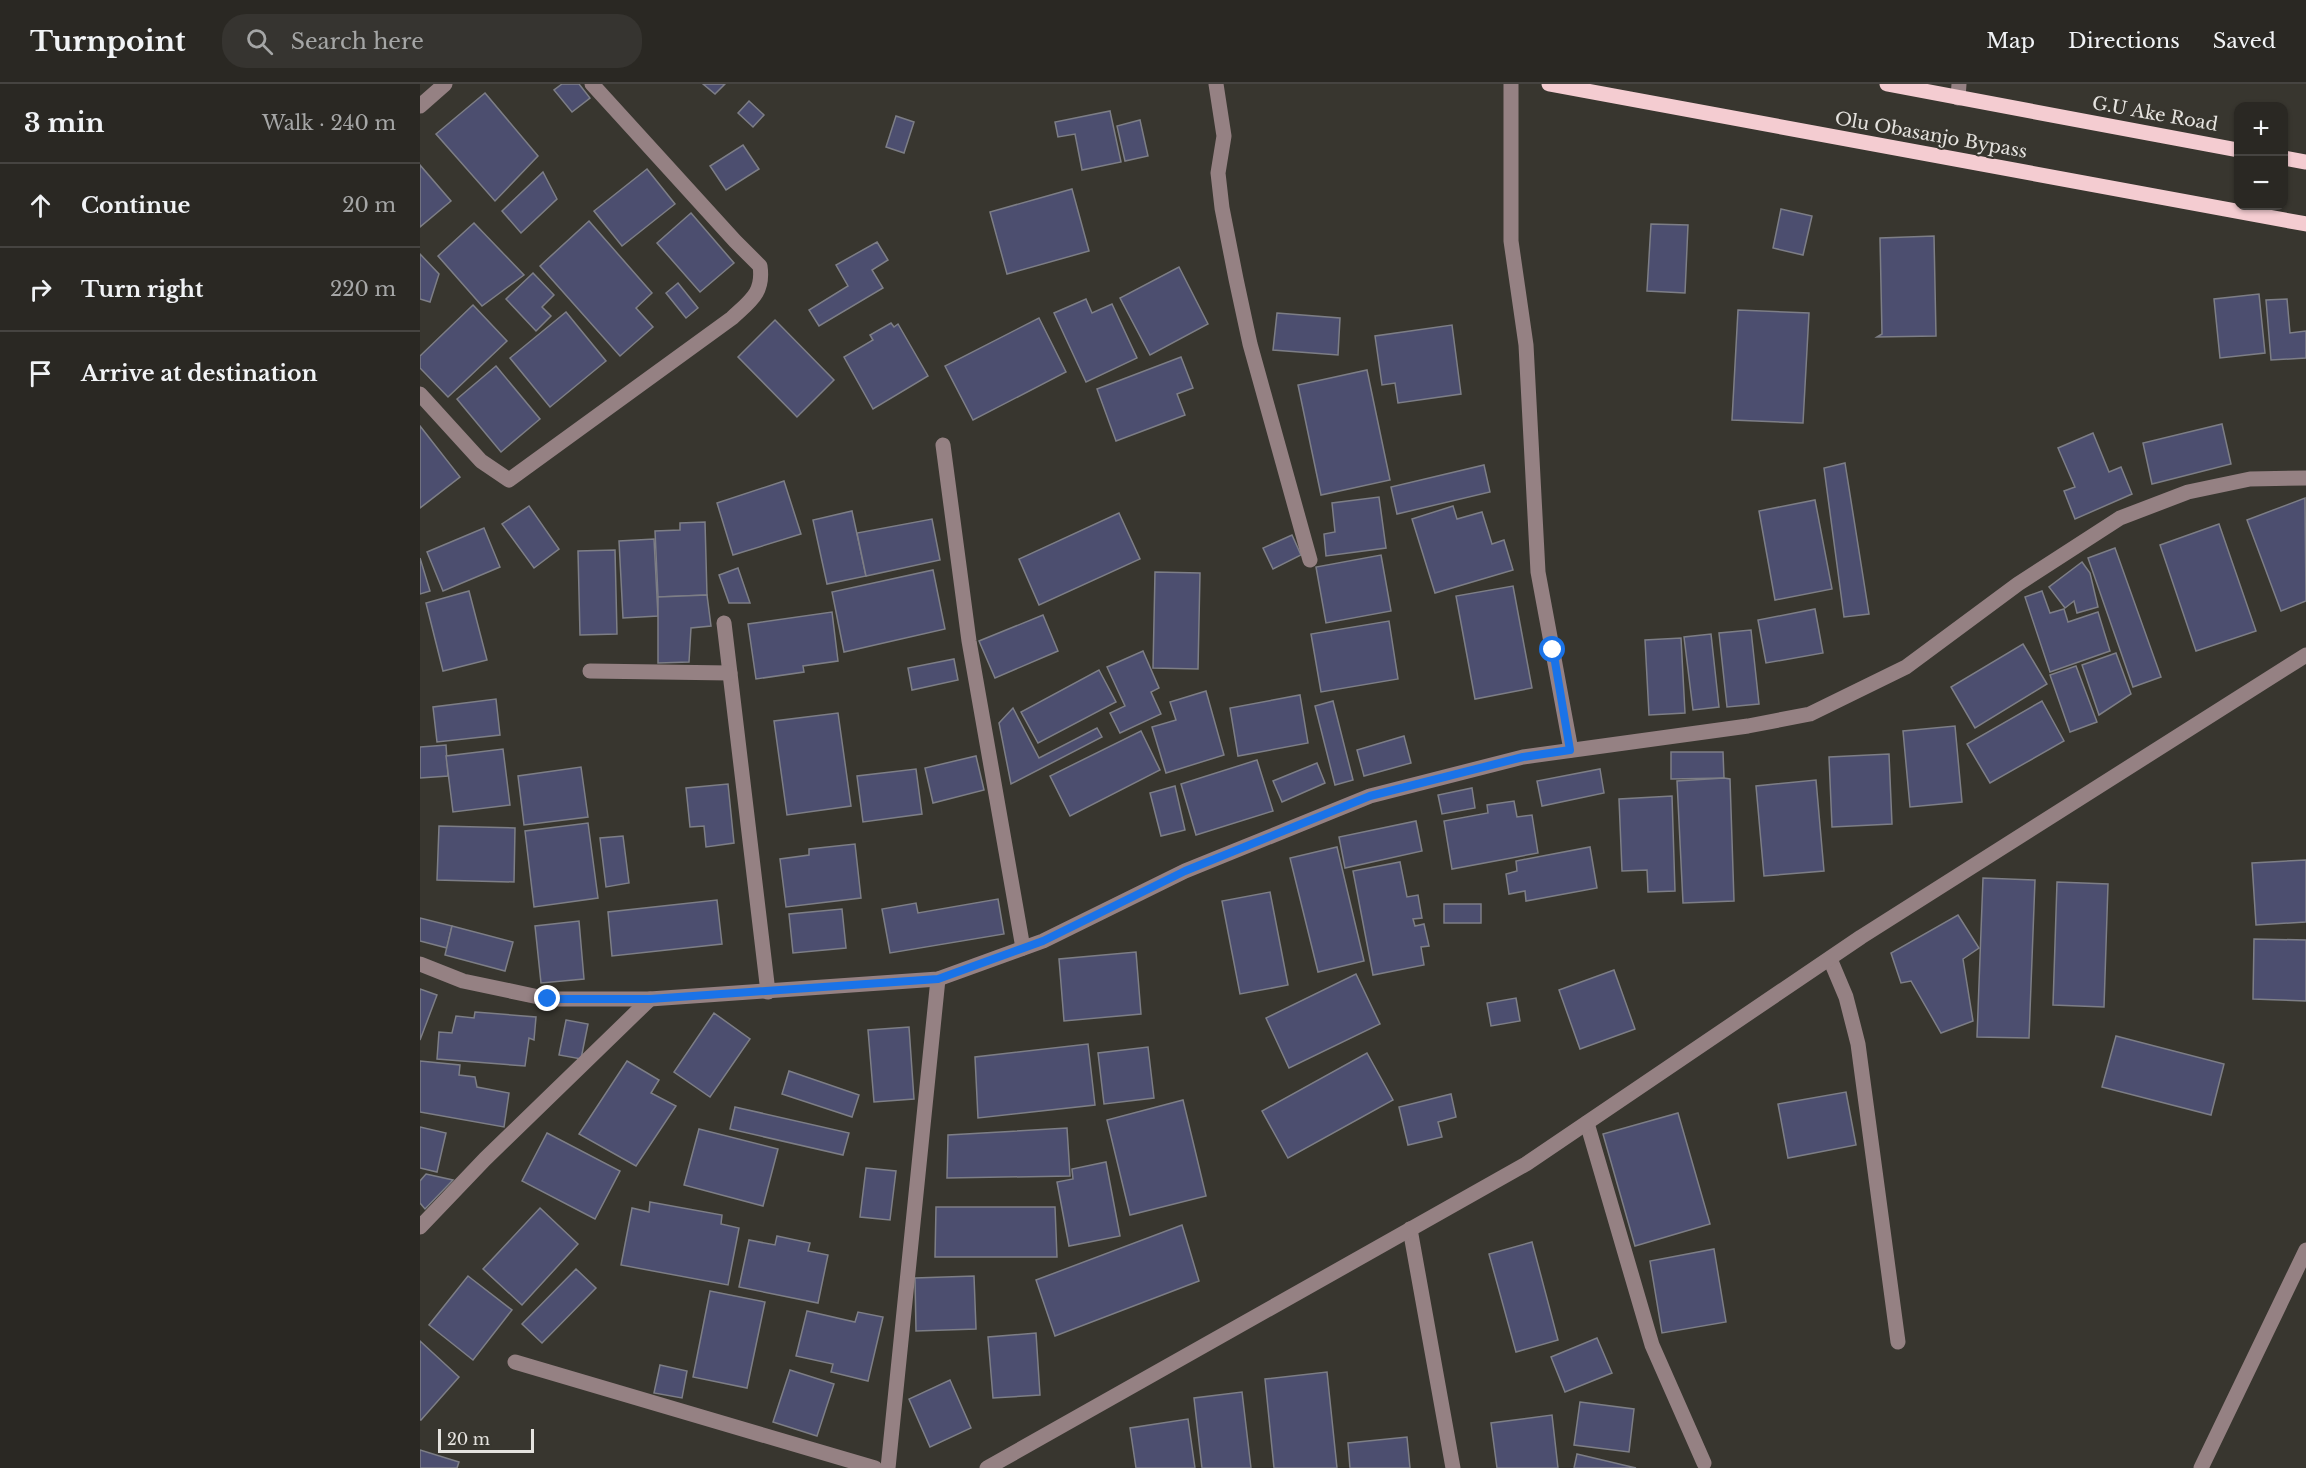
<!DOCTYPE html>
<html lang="en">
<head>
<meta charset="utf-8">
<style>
  body { margin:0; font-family:"Libre Baskerville",serif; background:#363430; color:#f1f3f6 }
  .controls { position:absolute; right:18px; top:18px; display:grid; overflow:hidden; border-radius:12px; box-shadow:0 2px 4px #0004 }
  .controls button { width:54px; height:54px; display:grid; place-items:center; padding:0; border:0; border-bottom:2px solid #464441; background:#2a2823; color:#f1f3f6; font:30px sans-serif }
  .scale { position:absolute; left:18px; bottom:15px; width:96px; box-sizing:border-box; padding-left:6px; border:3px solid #e5e3df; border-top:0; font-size:16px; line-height:21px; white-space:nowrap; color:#e5e3df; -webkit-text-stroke:4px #38362f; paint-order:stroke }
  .stop { position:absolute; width:18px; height:18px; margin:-14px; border:4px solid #1a73e8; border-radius:50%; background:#fff }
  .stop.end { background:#1a73e8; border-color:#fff; box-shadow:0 2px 6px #0008 }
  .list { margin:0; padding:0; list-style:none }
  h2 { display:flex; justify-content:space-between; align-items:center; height:78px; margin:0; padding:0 24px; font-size:26px }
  h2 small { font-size:20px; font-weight:400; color:#a5a6a6 }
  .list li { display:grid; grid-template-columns:39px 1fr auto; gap:18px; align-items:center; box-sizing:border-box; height:84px; padding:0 24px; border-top:2px solid #464441 }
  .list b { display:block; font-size:22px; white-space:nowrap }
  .list em { font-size:20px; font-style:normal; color:#a5a6a6 }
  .icon { flex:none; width:33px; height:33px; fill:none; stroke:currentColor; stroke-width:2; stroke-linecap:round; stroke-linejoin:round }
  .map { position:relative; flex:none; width:1886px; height:1384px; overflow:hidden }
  header { display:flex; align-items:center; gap:36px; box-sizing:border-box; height:84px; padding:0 30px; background:#2a2823; border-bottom:2px solid #464441 }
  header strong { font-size:28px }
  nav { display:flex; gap:33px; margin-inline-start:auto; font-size:21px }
  .search { width:420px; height:54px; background:#363430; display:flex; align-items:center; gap:15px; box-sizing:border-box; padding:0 21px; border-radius:24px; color:#a5a6a6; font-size:22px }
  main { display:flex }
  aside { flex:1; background:#2a2823 }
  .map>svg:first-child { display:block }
  .building { fill:#4c4e6f; stroke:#7d7e86; stroke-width:1.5 }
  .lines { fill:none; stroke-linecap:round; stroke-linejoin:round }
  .minor { stroke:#958183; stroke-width:15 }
  .major { stroke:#f4ccd1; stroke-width:15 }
  .route { stroke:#1a73e8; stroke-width:8 }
  .labels { text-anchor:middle; stroke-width:4.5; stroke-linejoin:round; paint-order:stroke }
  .street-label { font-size:18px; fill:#e5e3df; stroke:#38362f }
</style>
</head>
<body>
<header>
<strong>Turnpoint</strong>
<div class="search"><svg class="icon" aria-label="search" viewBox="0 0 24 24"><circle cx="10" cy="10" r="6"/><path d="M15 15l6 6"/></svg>Search here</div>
<nav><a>Map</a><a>Directions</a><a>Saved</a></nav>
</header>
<main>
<aside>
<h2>3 min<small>Walk · 240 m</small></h2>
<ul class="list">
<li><svg class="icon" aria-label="ahead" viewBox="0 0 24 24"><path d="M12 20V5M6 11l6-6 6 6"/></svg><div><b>Continue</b></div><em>20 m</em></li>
<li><svg class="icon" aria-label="right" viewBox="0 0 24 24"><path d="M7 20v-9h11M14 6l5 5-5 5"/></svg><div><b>Turn right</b></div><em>220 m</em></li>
<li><svg class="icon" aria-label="arrive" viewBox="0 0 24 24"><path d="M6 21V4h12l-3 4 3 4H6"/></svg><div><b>Arrive at destination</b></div></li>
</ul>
</aside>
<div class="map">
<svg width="1886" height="1384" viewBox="0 0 1886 1384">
  <rect width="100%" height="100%" fill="#38362f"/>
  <!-- building -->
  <g class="building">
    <path d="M142 0H159L170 14 152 28 134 6Z"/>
    <path d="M283 0H305L295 10Z"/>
    <path d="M65 9 118 72 75 117 16 50Z"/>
    <path d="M329 17 344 31 333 43 318 29Z"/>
    <path d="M690 27 701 78 662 86 655 50 638 53 635 38Z"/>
    <path d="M476 32 494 38 484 69 466 63Z"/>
    <path d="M720 36 728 72 705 77 697 42Z"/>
    <path d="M323 61 339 85 306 106 290 82Z"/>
    <path d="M0 81 31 117 0 143Z"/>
    <path d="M227 85 255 120 202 162 174 127Z"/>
    <path d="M123 88 137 115 101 149 82 127Z"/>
    <path d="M652 105 669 167 587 190 570 128Z"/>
    <path d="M1361 125 1392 132 1383 171 1353 164Z"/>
    <path d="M271 129 314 179 280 208 237 159Z"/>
    <path d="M169 137 232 209 216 224 233 243 200 272 120 182Z"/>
    <path d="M54 139 104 191 62 222 18 172Z"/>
    <path d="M1231 140 1268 141 1265 209 1227 207Z"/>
    <path d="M1514 152 1516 252 1457 253 1462 250 1460 154Z"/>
    <path d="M457 158 468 176 452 186 463 204 399 242 389 226 428 202 416 181Z"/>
    <path d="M0 170 19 190 10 218 0 215Z"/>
    <path d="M759 183 788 240 730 271 700 214Z"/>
    <path d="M113 189 134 211 122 223 131 232 116 247 86 215Z"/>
    <path d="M258 199 278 224 266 234 246 209Z"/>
    <path d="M1839 210 1845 269 1800 274 1794 215Z"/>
    <path d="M666 215 672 229 692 220 717 274 666 298 634 229Z"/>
    <path d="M1867 215 1870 249 1886 247V274L1851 276 1846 216Z"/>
    <path d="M53 221 87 257 28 313 0 284V272Z"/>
    <path d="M1318 226 1389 229 1383 339 1312 336Z"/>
    <path d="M146 228 186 277 130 323 90 274Z"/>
    <path d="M857 229 920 234 918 271 853 266Z"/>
    <path d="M619 234 646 288 553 336 525 282Z"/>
    <path d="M355 236 414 296 377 333 318 273Z"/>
    <path d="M471 239 474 243 478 240 508 292 453 325 424 273 453 256 450 251Z"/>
    <path d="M1032 241 1041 310 978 319 975 299 962 301 955 252Z"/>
    <path d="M761 273 773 304 757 310 765 331 696 357 677 305Z"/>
    <path d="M76 282 120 335 81 368 37 315Z"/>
    <path d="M947 286 970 396 901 411 878 301Z"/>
    <path d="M1802 340 1811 380 1732 400 1723 359Z"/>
    <path d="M0 342 40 393 0 424Z"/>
    <path d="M1673 349 1689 388 1701 383 1712 410 1655 435 1644 407 1655 403 1638 364Z"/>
    <path d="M1425 379 1449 530 1424 533 1404 384Z"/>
    <path d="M1064 381 1070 408 977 430 971 403Z"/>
    <path d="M364 397 381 450 313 471 297 419Z"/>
    <path d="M959 413 966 464 906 472 904 450 915 448 912 419Z"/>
    <path d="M1885 414 1886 517 1861 527 1827 436Z"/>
    <path d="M1395 416 1412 505 1355 516 1339 427Z"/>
    <path d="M109 422 139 465 114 484 82 440Z"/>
    <path d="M1033 422 1037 435 1062 428 1072 460 1084 456 1093 486 1015 509 992 435Z"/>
    <path d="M432 427 446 492 407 500 393 436Z"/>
    <path d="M699 429 720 475 619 521 599 475Z"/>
    <path d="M512 435 520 476 446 492 437 449Z"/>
    <path d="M285 438 287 511 238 513 235 447 260 446V439Z"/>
    <path d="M1799 440 1836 547 1776 567 1740 461Z"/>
    <path d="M64 444 80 483 23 507 7 468Z"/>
    <path d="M872 451 881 471 853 485 843 464Z"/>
    <path d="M234 455 238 532 203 534 199 457Z"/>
    <path d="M1695 464 1741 593 1713 603 1668 474Z"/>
    <path d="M195 466 197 550 160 551 158 467Z"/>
    <path d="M961 471 971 527 906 539 896 483Z"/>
    <path d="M0 474 10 507 0 510Z"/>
    <path d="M1662 478 1670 489 1678 523 1657 529 1654 517 1645 524 1629 503Z"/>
    <path d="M318 484 330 519H309L299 491Z"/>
    <path d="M513 486 525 545 424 568 412 508Z"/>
    <path d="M735 488 780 489 778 585 733 584Z"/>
    <path d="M1093 502 1112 604 1055 615 1036 512Z"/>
    <path d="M49 507 67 576 23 587 6 519Z"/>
    <path d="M1622 507 1630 529 1644 525 1648 538 1678 528 1690 567 1630 588 1605 513Z"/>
    <path d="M287 511 291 542 271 544 269 578 238 579V513Z"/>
    <path d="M1395 525 1403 569 1346 579 1338 536Z"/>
    <path d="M412 528 418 577 383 582 384 588 336 595 328 540Z"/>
    <path d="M623 531 638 567 575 594 559 557Z"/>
    <path d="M969 537 978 595 901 608 891 550Z"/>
    <path d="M1331 546 1339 620 1307 623 1299 549Z"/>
    <path d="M1291 550 1299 623 1273 626 1264 553Z"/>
    <path d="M1261 554 1265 629 1229 631 1225 556Z"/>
    <path d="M1603 560 1627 600 1555 644 1531 603Z"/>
    <path d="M723 567 739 604 731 608 741 630 700 649 690 629 705 622 687 583Z"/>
    <path d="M1696 569 1711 610 1679 631 1662 581Z"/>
    <path d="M534 575 538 596 492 606 488 584Z"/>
    <path d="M1656 582 1677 638 1650 648 1630 591Z"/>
    <path d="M679 586 696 618 618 659 601 628Z"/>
    <path d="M786 607 804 671 746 689 732 643 756 636 750 618Z"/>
    <path d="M880 611 888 659 818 672 810 624Z"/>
    <path d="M76 615 80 651 17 658 13 623Z"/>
    <path d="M913 617 933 696 915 701 895 622Z"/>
    <path d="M1622 617 1644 657 1570 699 1547 660Z"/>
    <path d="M593 624 619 674 677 644 682 653 591 700 579 639Z"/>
    <path d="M418 629 431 722 367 731 354 637Z"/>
    <path d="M1535 642 1542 718 1490 723 1483 647Z"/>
    <path d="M721 647 740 686 650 732 630 692Z"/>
    <path d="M984 652 991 679 944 692 937 666Z"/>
    <path d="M26 661 28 692 0 694V663Z"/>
    <path d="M83 665 90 721 33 728 26 672Z"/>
    <path d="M1251 668H1303L1304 694 1251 695Z"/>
    <path d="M1469 670 1472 740 1412 743 1409 673Z"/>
    <path d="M556 672 564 706 513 719 505 684Z"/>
    <path d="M837 676 853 727 776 751 761 700Z"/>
    <path d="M897 679 905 699 862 718 853 697Z"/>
    <path d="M161 683 168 733 104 741 98 692Z"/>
    <path d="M496 685 502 730 443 738 437 692Z"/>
    <path d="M1180 685 1184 709 1122 722 1117 697Z"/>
    <path d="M1304 694 1310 695 1314 817 1263 819 1257 697Z"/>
    <path d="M1396 696 1404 787 1344 792 1336 702Z"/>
    <path d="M308 700 314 759 286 763 284 742 270 743 266 704Z"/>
    <path d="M755 702 765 746 741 752 730 709Z"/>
    <path d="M1052 704 1055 724 1022 730 1018 711Z"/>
    <path d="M1252 712 1255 807 1228 808 1227 786 1202 787 1199 715Z"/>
    <path d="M1094 717 1097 733 1112 731 1118 769 1032 785 1024 737 1068 729 1067 721Z"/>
    <path d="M996 737 1002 767 925 784 919 753Z"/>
    <path d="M168 739 178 814 114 823 105 747Z"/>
    <path d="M19 742 95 744 94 798 17 796Z"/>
    <path d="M203 752 209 799 186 803 180 754Z"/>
    <path d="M435 760 441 814 366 823 360 775 389 771V765Z"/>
    <path d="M917 763 944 877 898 888 870 774Z"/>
    <path d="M1170 763 1177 804 1106 817 1105 807 1089 810 1086 790 1097 787 1096 777Z"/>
    <path d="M1886 776V838L1836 841 1832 779Z"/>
    <path d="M980 778 987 813 998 811 1002 834 993 835 995 842 1004 840 1009 862 1001 863 1004 881 953 891 933 787Z"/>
    <path d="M1563 794 1615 796 1609 954 1557 953Z"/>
    <path d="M1637 798 1688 800 1684 923 1633 921Z"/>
    <path d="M850 808 868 901 820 910 802 817Z"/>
    <path d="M578 815 584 850 470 869 462 825 496 819 498 829Z"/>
    <path d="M297 816 302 860 192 872 188 828Z"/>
    <rect x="1024" y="820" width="37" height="19"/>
    <path d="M422 825 426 864 373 869 369 830Z"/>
    <path d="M1538 831 1559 864 1543 875 1553 937 1521 949 1491 897 1481 899 1471 869Z"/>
    <path d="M0 834 32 842 27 864 0 857Z"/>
    <path d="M159 837 164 895 121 899 115 842Z"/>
    <path d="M32 842 93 858 85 887 25 871Z"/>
    <path d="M1834 855 1886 856V917L1833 915Z"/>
    <path d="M716 868 721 930 644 937 639 875Z"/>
    <path d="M1194 886 1215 945 1160 965 1139 906Z"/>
    <path d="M936 890 960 940 869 984 846 934Z"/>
    <path d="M0 905 17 911 0 956Z"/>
    <path d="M1096 914 1100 937 1071 942 1067 919Z"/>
    <path d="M55 928 116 933 114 956 109 954 105 982 17 975 19 948 32 949 36 932 54 934Z"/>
    <path d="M294 929 330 955 290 1013 254 988Z"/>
    <path d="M146 936 168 940 161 975 139 971Z"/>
    <path d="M489 943 494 1015 454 1018 448 946Z"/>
    <path d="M1696 952 1804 980 1791 1031 1682 1003Z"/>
    <path d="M668 960 675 1021 558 1034 555 973Z"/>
    <path d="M728 963 734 1014 684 1020 678 969Z"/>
    <path d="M947 969 973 1016 868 1074 842 1027Z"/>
    <path d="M0 977 40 981 39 991 55 993 57 1003 89 1009 84 1043 0 1028Z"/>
    <path d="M207 977 239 996 231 1009 256 1022 216 1082 159 1050Z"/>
    <path d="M369 987 439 1011 432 1033 362 1010Z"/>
    <path d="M1426 1008 1436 1061 1368 1074 1358 1020Z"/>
    <path d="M1031 1010 1036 1033 1018 1038 1022 1053 988 1061 979 1023Z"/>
    <path d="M763 1016 786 1112 710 1131 687 1036Z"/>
    <path d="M315 1023 429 1049 423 1071 310 1045Z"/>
    <path d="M1258 1029 1290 1140 1215 1162 1183 1050Z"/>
    <path d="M0 1043 26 1049 17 1088 0 1084Z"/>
    <path d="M647 1044 650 1092 527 1094 528 1051Z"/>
    <path d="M279 1045 358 1065 343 1122 264 1101Z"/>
    <path d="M127 1049 200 1087 175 1135 102 1097Z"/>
    <path d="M686 1078 700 1152 649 1162 637 1098 653 1095 652 1085Z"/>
    <path d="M446 1084 476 1087 470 1136 440 1133Z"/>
    <path d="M6 1090 33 1096 5 1125 0 1119V1097Z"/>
    <path d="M230 1118 302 1131 301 1140 319 1144 308 1201 201 1181 212 1124 229 1128Z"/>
    <path d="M516 1123H635L637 1173H515Z"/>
    <path d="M120 1124 158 1160 102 1221 63 1185Z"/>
    <path d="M762 1141 779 1197 635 1252 616 1196Z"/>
    <path d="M357 1152 390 1159 388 1167 408 1171 398 1219 319 1203 329 1156 355 1161Z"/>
    <path d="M1112 1158 1138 1256 1096 1268 1069 1170Z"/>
    <path d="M1294 1165 1306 1238 1242 1249 1230 1177Z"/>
    <path d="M156 1185 176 1204 122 1259 102 1240Z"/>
    <path d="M48 1192 92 1226 53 1276 9 1241Z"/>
    <path d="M554 1192 556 1245 496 1247 495 1194Z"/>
    <path d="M290 1207 345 1218 327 1304 273 1293Z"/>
    <path d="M387 1227 435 1238 438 1228 463 1233 448 1297 411 1288 413 1280 376 1272Z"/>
    <path d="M616 1249 620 1311 573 1314 568 1253Z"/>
    <path d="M1177 1254 1192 1289 1145 1308 1131 1273Z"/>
    <path d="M0 1257 39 1293 1 1336H0Z"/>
    <path d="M240 1281 267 1287 262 1314 234 1309Z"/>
    <path d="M370 1286 414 1300 397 1352 353 1338Z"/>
    <path d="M907 1288 917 1384H854L845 1295Z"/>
    <path d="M530 1296 551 1344 510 1363 489 1315Z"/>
    <path d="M822 1308 831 1384H782L774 1314Z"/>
    <path d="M1160 1318 1214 1325 1209 1368 1154 1361Z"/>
    <path d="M1132 1331 1138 1384H1077L1071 1339Z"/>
    <path d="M768 1335 775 1384H716L710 1344Z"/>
    <path d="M987 1353 990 1384H930L928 1359Z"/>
    <path d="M0 1366 39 1378 37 1384H0Z"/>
    <path d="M1157 1370 1216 1384H1154Z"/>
  </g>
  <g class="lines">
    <!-- minor -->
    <g class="minor">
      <path d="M796 0 804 52 798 89 802 124 816 195 830 260 890 476"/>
      <path d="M1091 0V157L1106 261 1118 488 1151 666"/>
      <path d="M1538 14 1539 0"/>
      <path d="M0 22 25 0"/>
      <path d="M0 310 61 377 89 396 312 234C330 217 344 209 340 182L315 157 172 0"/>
      <path d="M523 361 549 557 603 864"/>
      <path d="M304 539 348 908"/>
      <path d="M170 587 310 589"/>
      <path d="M1410 875 1426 913 1438 960 1478 1258"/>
      <path d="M0 880 43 897 128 915H230L518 895 623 857 765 787 950 712 1103 673 1328 642 1390 630 1486 583 1598 500 1700 434 1768 408 1830 395 1886 394"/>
      <path d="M1167 1039 1232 1261 1284 1379"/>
      <path d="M0 1143 65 1075 230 915"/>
      <path d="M990 1145 1033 1384"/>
      <path d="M95 1278 455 1384"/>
      <path d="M468 1384 518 895"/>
      <path d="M567 1384 1106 1080 1441 853 1886 571"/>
      <path d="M1781 1384 1886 1166"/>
    </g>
    <!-- major -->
    <g class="major">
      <path d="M1129 0 1886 140"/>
      <path d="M1467 0 1818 66"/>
      <path d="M1864 74 1886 78"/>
    </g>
  </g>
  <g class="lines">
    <!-- route -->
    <path class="route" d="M128 915H230L518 895 623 857 765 787 950 712 1103 673 1150 666 1133 566"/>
  </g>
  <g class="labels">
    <!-- street labels -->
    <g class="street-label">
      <text transform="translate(1735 30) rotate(10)" y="6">G.U Ake Road</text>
      <text transform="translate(1511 51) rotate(10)" y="6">Olu Obasanjo Bypass</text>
    </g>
  </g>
</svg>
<div class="controls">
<button>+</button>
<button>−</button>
</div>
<div class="scale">20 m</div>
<div class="stop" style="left:1133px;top:566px"></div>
<div class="stop end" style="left:128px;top:915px"></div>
</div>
</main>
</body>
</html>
